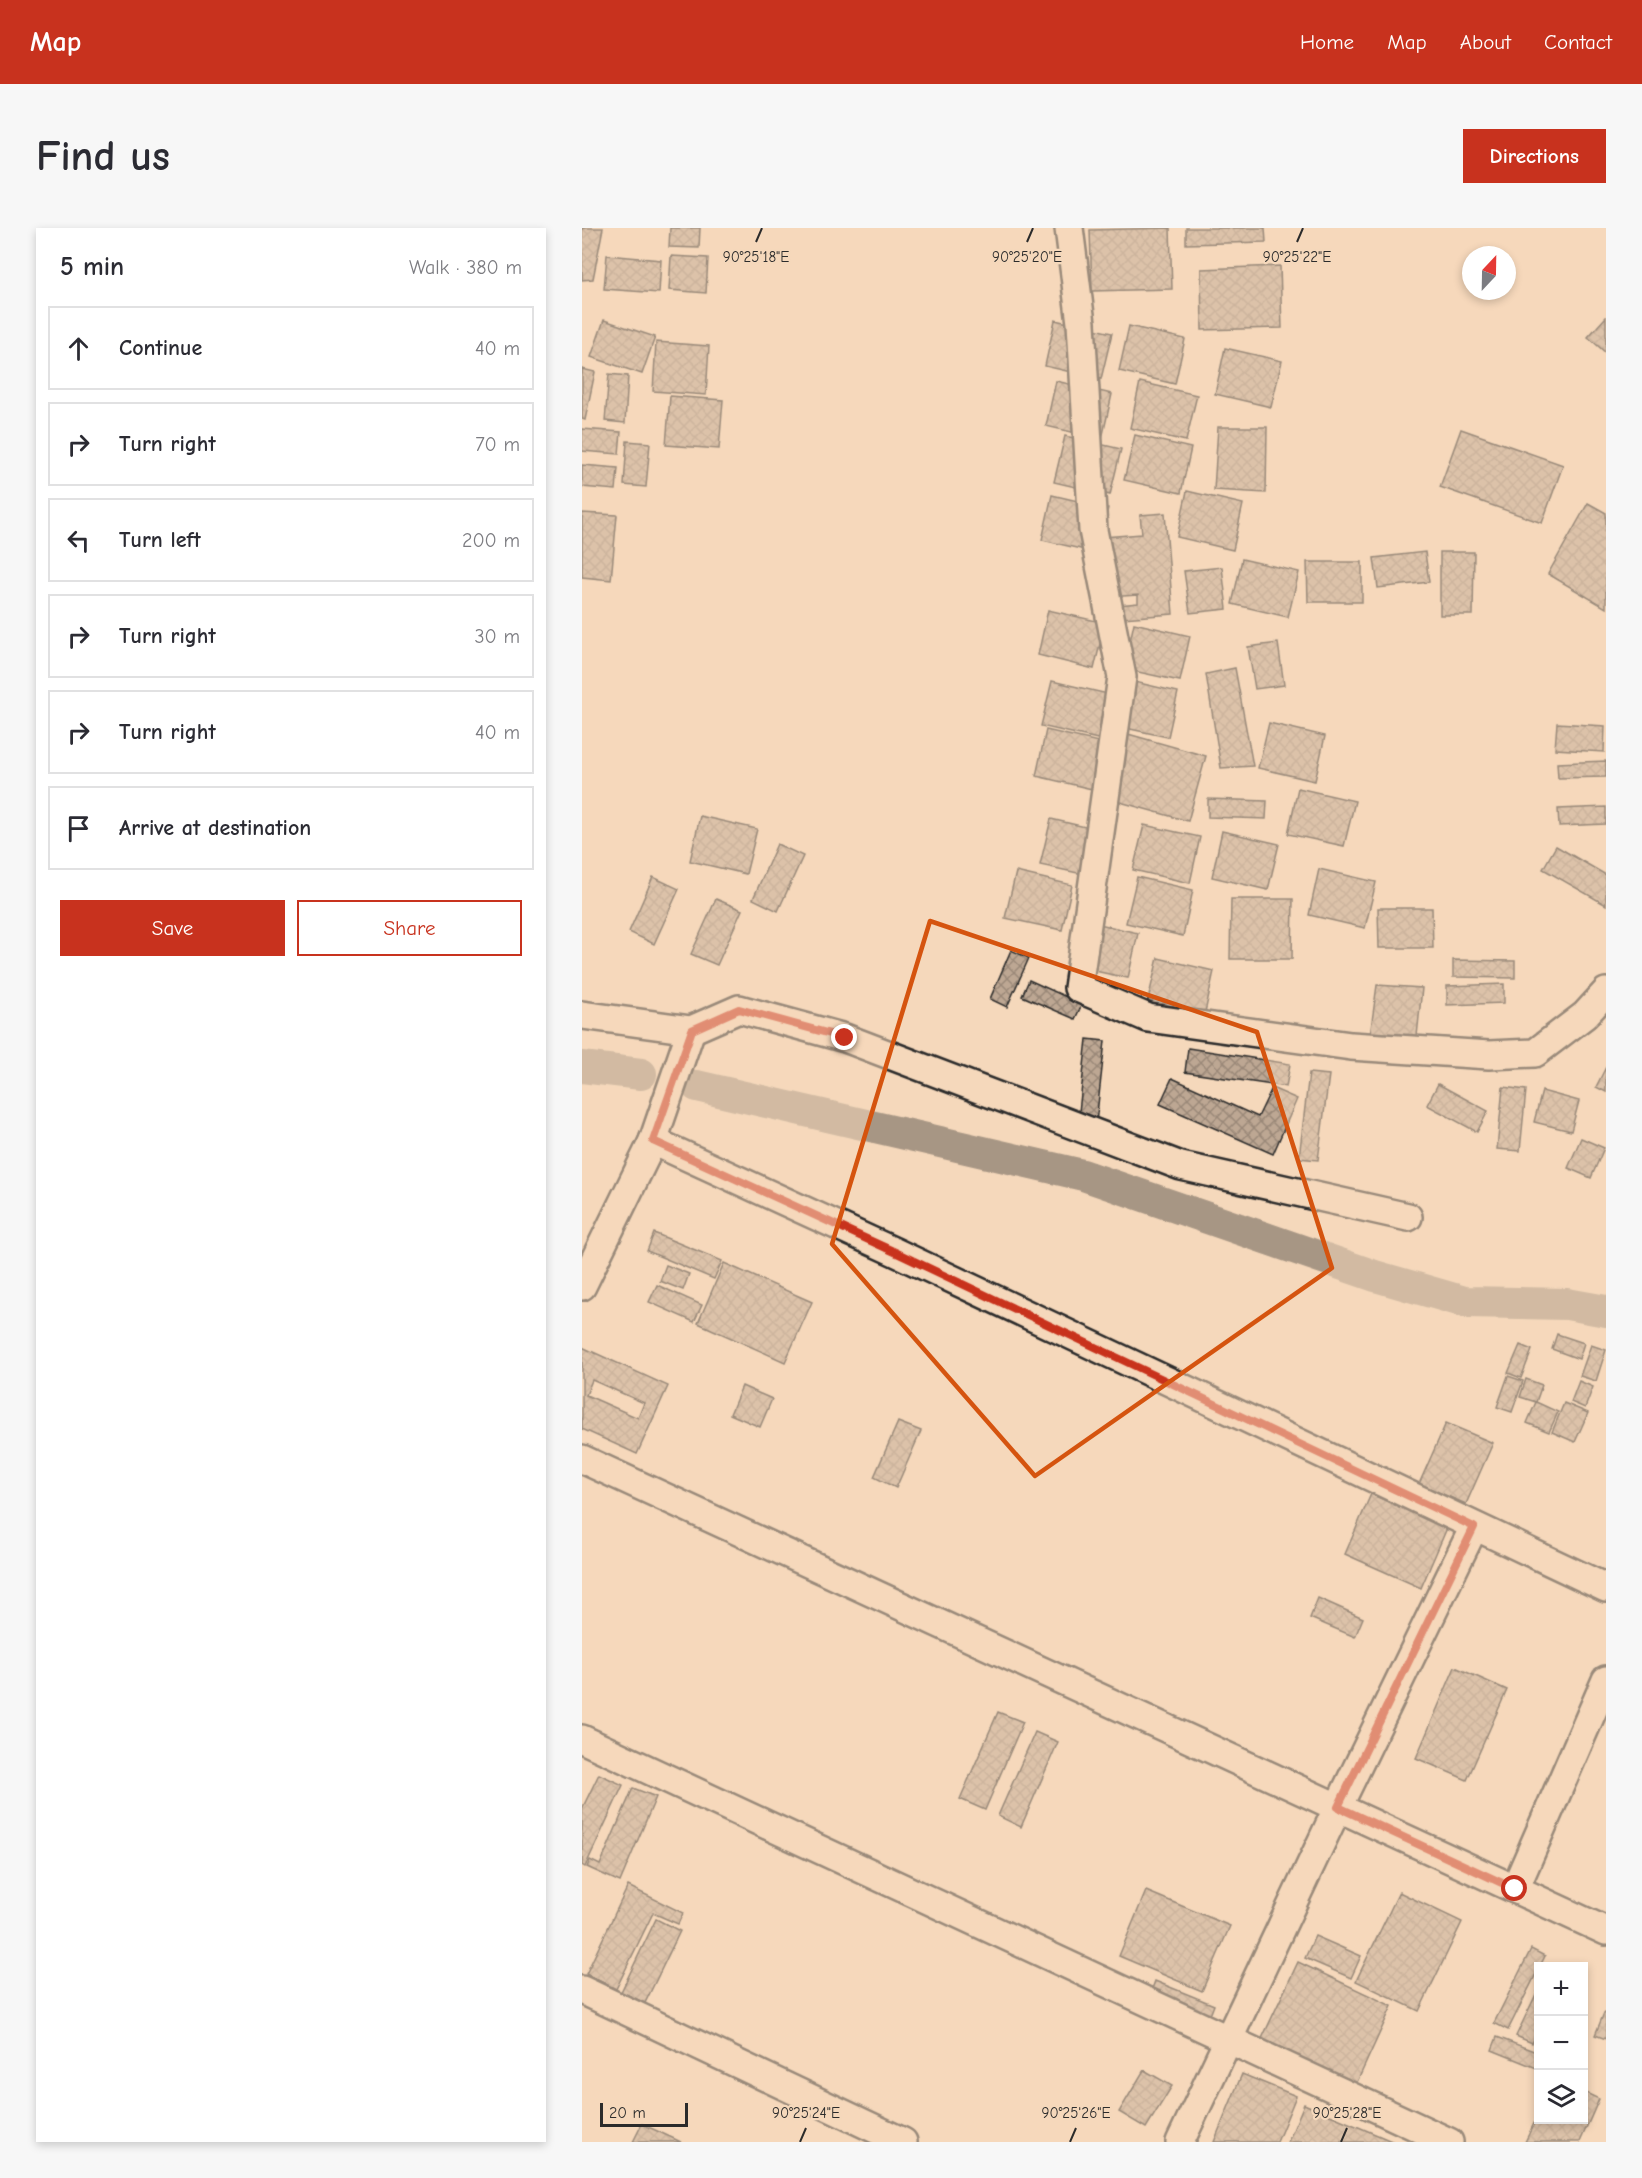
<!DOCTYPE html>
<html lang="en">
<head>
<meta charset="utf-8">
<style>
  body { margin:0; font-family:"Comic Neue",sans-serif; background:#f7f7f7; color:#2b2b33 }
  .controls { position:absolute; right:18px; bottom:18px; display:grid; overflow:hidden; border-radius:0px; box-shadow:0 3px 9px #0003 }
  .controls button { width:54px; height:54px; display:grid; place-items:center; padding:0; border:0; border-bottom:2px solid #e1e1e2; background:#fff; color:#2b2b33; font:30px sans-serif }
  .compass { position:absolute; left:880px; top:18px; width:54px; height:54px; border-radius:50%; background:#fff; box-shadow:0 3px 9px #0003; rotate:22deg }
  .scale { position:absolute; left:18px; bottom:15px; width:88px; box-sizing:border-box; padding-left:6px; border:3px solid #2b2b2b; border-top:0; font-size:16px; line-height:21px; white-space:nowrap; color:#2b2b2b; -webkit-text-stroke:4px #f5d8bb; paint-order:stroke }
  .stop { position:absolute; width:18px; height:18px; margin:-14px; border:4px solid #c8321e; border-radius:50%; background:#fff }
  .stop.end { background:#c8321e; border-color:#fff; box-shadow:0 2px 6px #0008 }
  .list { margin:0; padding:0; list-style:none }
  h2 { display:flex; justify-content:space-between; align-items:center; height:78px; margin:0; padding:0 24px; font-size:26px }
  h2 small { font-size:20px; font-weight:400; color:#7c7c81 }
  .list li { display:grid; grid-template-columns:39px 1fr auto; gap:18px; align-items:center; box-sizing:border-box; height:84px; margin:0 12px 12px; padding:0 12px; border:2px solid #e1e1e2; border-radius:0px }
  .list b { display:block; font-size:22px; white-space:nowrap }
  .list em { font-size:20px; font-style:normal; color:#7c7c81 }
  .actions { display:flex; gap:12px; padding:18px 24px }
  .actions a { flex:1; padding:14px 0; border:2px solid #c8321e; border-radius:0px; text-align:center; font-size:21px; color:#c8321e }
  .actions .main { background:#c8321e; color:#fff }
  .icon { flex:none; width:33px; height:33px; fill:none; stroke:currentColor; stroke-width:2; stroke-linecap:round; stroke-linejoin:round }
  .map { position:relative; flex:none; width:1024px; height:1914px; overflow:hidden; border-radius:0px }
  header { display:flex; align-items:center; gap:36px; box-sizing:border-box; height:84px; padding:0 30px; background:#c8321e; color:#fff }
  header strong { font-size:28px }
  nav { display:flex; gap:33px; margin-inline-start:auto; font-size:21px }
  .intro { display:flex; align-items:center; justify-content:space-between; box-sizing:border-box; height:144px; padding:0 36px }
  h1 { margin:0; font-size:42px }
  .button { padding:15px 27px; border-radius:0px; background:#c8321e; color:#fff; font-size:21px; font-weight:700 }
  main { display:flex; gap:36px; padding:0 36px }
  aside { flex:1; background:#fff; border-radius:0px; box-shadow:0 3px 9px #0003 }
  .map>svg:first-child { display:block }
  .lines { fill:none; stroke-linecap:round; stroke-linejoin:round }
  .canal { stroke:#a79684; stroke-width:32 }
  .building { fill:url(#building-cross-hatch); stroke:#2b2b2b; stroke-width:1.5; fill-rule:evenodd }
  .minor-casing { stroke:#2b2b2b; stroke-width:32 }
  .minor { stroke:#f5d8bb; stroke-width:27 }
  .route { stroke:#c8321e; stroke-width:8 }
  .marked { fill:none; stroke:#d5540f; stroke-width:4.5; stroke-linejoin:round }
  .ticks { fill:none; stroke:#2b2b2b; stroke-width:2 }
  .ticks-label { font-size:15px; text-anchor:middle; fill:#2b2b2b; stroke:#f5d8bb; stroke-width:4.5; stroke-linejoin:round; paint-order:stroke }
</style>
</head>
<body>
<header>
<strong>Map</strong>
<nav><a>Home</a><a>Map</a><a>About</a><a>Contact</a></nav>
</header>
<div class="intro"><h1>Find us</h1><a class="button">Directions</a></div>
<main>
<aside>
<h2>5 min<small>Walk · 380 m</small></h2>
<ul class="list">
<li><svg class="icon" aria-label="ahead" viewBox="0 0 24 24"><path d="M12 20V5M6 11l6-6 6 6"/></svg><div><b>Continue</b></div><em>40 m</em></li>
<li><svg class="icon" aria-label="right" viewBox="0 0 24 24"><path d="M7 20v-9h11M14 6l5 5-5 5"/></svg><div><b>Turn right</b></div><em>70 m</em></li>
<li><svg class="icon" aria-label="left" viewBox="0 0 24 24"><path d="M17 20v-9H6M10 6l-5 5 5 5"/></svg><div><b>Turn left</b></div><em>200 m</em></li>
<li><svg class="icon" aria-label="right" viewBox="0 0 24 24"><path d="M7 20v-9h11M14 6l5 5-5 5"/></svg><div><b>Turn right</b></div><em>30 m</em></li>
<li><svg class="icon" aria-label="right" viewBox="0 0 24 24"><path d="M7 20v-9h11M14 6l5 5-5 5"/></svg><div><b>Turn right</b></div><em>40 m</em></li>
<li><svg class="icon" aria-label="arrive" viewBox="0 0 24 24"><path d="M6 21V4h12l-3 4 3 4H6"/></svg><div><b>Arrive at destination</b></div></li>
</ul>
<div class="actions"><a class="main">Save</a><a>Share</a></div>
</aside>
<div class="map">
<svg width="1024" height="1914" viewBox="0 0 1024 1914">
  <defs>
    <pattern id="building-cross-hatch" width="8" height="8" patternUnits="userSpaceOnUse" patternTransform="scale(1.5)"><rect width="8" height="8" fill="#bda793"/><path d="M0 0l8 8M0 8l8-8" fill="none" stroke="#9a8878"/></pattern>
  </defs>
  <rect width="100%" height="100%" fill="#f5d8bb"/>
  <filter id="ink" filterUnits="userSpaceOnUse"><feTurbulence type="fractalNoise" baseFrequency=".0167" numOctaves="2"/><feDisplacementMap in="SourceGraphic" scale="12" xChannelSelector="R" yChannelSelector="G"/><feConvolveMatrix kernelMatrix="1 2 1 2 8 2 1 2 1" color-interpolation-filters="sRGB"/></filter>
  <g filter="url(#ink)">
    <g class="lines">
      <!-- canal -->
      <g class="canal">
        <path d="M0 839 59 846"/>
        <path d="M115 858 501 947 793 1048 883 1074 985 1076 1024 1083"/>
      </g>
    </g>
    <!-- building -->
    <g class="building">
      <path d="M0 0H21L11 51 0 52Z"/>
      <path d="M88 0H118L117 20 87 19Z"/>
      <path d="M588 0 590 61 510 63 508 2Z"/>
      <path d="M604 0H683L684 14 604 16Z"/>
      <path d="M25 27 79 32 77 65 22 61Z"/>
      <path d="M89 28 126 30 124 65 87 62Z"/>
      <path d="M698 38 700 100 620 102 619 41Z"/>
      <path d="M1024 89V125L1006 109Z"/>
      <path d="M22 92 73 109 60 146 9 129Z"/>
      <path d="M473 92 530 105 519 151 463 138Z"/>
      <path d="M547 98 603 111 593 156 537 143Z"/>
      <path d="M74 114 127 118 124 167 71 163Z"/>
      <path d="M643 120 700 133 689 179 633 166Z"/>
      <path d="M0 141 13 144 3 192 0 191Z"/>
      <path d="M27 146 46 148 43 195 23 193Z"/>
      <path d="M474 153 530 166 520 211 464 198Z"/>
      <path d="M558 154 615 167 604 213 548 200Z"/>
      <path d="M88 168 141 172 137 221 84 217Z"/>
      <path d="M636 199H685L684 265 632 262Z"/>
      <path d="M0 201 39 204 37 226 0 223Z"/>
      <path d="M879 201 981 237 960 295 858 259Z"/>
      <path d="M553 207 609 220 599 265 542 252Z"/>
      <path d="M483 208 539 221 528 267 472 254Z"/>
      <path d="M45 213 68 215 64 259 42 257Z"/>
      <path d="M0 237 36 240 34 262 0 259Z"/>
      <path d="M605 263 661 276 651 322 595 309Z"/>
      <path d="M470 267 526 280 516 325 460 312Z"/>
      <path d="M1006 275 1024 285V380L966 346Z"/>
      <path d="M0 285 35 287 29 352 0 349Z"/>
      <path d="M583 285 591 386 528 391 527 378 556 375V367L526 369 521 309 560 306 558 287Z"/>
      <path d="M843 324 847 354 796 360 792 330Z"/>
      <path d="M858 324H892L891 387H858Z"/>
      <path d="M660 331 717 344 706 389 650 376Z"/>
      <path d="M725 334H780V374H726Z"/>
      <path d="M640 339 645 381 608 385 602 343Z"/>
      <path d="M466 382 523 395 512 441 456 427Z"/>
      <path d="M552 395 608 408 598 453 542 441Z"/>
      <path d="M696 415 702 457 673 461 666 419Z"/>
      <path d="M653 440 671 538 639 540 624 446Z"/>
      <path d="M540 451 596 464 586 509 529 497Z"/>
      <path d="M470 453 526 466 516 511 459 498Z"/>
      <path d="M687 495 743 508 733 553 676 540Z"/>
      <path d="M975 495 1023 498 1022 524 973 521Z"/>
      <path d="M464 502 521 515 510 561 454 548Z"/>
      <path d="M539 504 624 528 606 593 520 569Z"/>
      <path d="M1024 533V549L976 550 975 535Z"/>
      <path d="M716 560 773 573 762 618 706 606Z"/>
      <path d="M626 571 685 573 684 591 626 589Z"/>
      <path d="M1024 579V596L977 598 976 581Z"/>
      <path d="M118 588 175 601 164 646 108 633Z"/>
      <path d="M469 591 525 604 515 649 458 637Z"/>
      <path d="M562 597 618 609 608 655 551 642Z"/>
      <path d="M640 603 697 616 686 662 630 649Z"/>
      <path d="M195 616 221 628 196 683 171 671Z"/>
      <path d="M974 618 1024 647V677L961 641Z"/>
      <path d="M737 641 794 654 783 700 727 687Z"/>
      <path d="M434 644 490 657 480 702 423 690Z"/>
      <path d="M71 649 97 661 72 716 47 704Z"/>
      <path d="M555 649 611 662 601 708 544 695Z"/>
      <path d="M134 671 160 682 135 737 109 726Z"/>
      <path d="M649 671H711L710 731H648Z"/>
      <path d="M796 680H850L851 720H797Z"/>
      <path d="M500 692 556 705 546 750 489 738Z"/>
      <path d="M429 722 447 730 425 779 408 771Z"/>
      <path d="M576 730 632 743 622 789 565 776Z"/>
      <path d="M871 732 933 733V750L871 749Z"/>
      <path d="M447 752 500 776 493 791 440 768Z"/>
      <path d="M922 756V775L865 777V758Z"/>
      <path d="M795 757 840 760 835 808H788Z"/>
      <path d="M505 811 523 813 514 895 496 893Z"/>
      <path d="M606 820 708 836 704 859 603 844Z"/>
      <path d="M1024 839V864L1014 859Z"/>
      <path d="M727 845 747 847 736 932 717 930Z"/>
      <path d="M590 850 676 889 690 860 715 871 691 926 578 876Z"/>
      <path d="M856 856 906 883 895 904 845 877Z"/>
      <path d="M921 859 944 862 938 923 915 921Z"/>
      <path d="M960 863 997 873 989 903 952 894Z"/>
      <path d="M999 910 1022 920 1009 950 986 940Z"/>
      <path d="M72 1005 140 1033 132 1051 65 1023Z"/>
      <path d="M142 1035 230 1074 203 1134 116 1095Z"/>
      <path d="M84 1037 107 1046 101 1062 78 1053Z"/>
      <path d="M75 1057 120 1077 112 1094 67 1074Z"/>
      <path d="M975 1106 1002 1115 997 1131 970 1121Z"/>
      <path d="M938 1117 950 1122 939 1150 926 1145Z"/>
      <path d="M1009 1117 1024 1122 1014 1153 998 1148Z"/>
      <path d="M0 1119 86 1158 55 1226 0 1201ZM10 1152 62 1175 56 1190 4 1167Z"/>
      <path d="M926 1148 941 1153 930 1184 915 1179Z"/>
      <path d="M944 1151 960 1157 954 1174 938 1169Z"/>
      <path d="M997 1153 1011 1159 1003 1180 989 1174Z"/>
      <path d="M160 1158 190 1171 178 1199 148 1186Z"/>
      <path d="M954 1174 976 1184 967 1204 945 1195Z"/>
      <path d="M982 1175 1006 1185 993 1214 970 1204Z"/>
      <path d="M316 1194 339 1203 314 1260 292 1249Z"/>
      <path d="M864 1195 911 1215 884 1276 837 1256Z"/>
      <path d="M789 1266 865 1300 839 1360 763 1326Z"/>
      <path d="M736 1370 781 1390 773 1409 728 1390Z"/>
      <path d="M873 1439 925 1462 885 1552 834 1530Z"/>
      <path d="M416 1484 441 1494 403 1582 378 1571Z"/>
      <path d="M453 1504 476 1514 439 1599 416 1588Z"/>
      <path d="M17 1546 41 1557 3 1639 0 1637V1581Z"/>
      <path d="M51 1560 74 1569 38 1654 5 1639 8 1632 18 1637Z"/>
      <path d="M46 1658 101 1685 96 1696 71 1685 34 1761 4 1746Z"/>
      <path d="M564 1663 648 1698 620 1763 537 1728Z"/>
      <path d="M817 1664 880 1694 837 1783 774 1753Z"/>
      <path d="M74 1691 98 1703 63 1775 39 1764Z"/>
      <path d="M733 1708 779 1728 769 1750 723 1730Z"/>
      <path d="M949 1721 963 1728 926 1802 912 1795Z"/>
      <path d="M716 1734 810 1778 771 1863 676 1819Z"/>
      <path d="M573 1753 632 1777 627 1790 568 1766Z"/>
      <path d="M957 1760V1801L950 1815 934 1808Z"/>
      <path d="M1022 1785 1024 1786V1811L1013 1807Z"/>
      <path d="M915 1809 957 1825V1841L910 1822Z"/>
      <path d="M562 1842 590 1858 564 1900 537 1884Z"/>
      <path d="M660 1846 714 1868 695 1914H632Z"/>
      <path d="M1002 1864 1017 1871 998 1914H943L957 1885V1892H1002Z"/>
      <path d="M722 1876 812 1914H706Z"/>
      <path d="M60 1896 99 1914H51Z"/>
    </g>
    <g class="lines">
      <!-- minor casing -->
      <g class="minor-casing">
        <g id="minor">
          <path d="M487 0 499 95 511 302 540 449 496 760 566 790 769 818 907 827 953 825 1003 787 1024 764"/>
          <path d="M0 787 109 802 157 781 263 810 599 938 826 989"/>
          <path d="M71 913 313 1024 1024 1360"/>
          <path d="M0 1058 71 913 109 802"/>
          <path d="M0 1231 1024 1703"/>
          <path d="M0 1511 867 1914"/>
          <path d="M933 1661 1024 1452"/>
          <path d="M0 1762 321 1914"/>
          <path d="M598 1914 756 1579 892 1299"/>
        </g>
      </g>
      <!-- minor -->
      <use href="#minor" class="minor"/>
    </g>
  </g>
  <g class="lines" filter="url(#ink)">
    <!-- route -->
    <path class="route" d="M263 810 157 781 110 802 71 913 313 1024 892 1299 756 1579 933 1661"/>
  </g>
  <!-- marked area -->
  <path d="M0 0H1024V1914H0ZM348 693 675 804 750 1040 453 1248 250 1016Z" fill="#f5d8bb" fill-opacity=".55" fill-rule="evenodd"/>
  <path class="marked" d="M348 693 675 804 750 1040 453 1248 250 1016Z"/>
  <!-- ticks -->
  <path class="ticks" d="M174 14 180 0M445 14 451 0M715 14 721 0M218 1914 224 1900M488 1914 494 1900M759 1914 765 1900"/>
  <g class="ticks-label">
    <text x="174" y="34">90°25'18"E</text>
    <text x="445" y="34">90°25'20"E</text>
    <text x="715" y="34">90°25'22"E</text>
    <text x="224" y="1890">90°25'24"E</text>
    <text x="494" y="1890">90°25'26"E</text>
    <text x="765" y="1890">90°25'28"E</text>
  </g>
</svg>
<div class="controls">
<button>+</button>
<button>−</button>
<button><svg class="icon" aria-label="layers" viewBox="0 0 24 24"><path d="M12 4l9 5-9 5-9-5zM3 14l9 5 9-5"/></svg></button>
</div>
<svg class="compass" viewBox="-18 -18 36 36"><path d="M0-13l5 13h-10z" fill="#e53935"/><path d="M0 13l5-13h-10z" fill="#7c7c81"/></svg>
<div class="scale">20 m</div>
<div class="stop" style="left:933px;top:1661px"></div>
<div class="stop end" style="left:263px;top:810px"></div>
</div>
</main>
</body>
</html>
